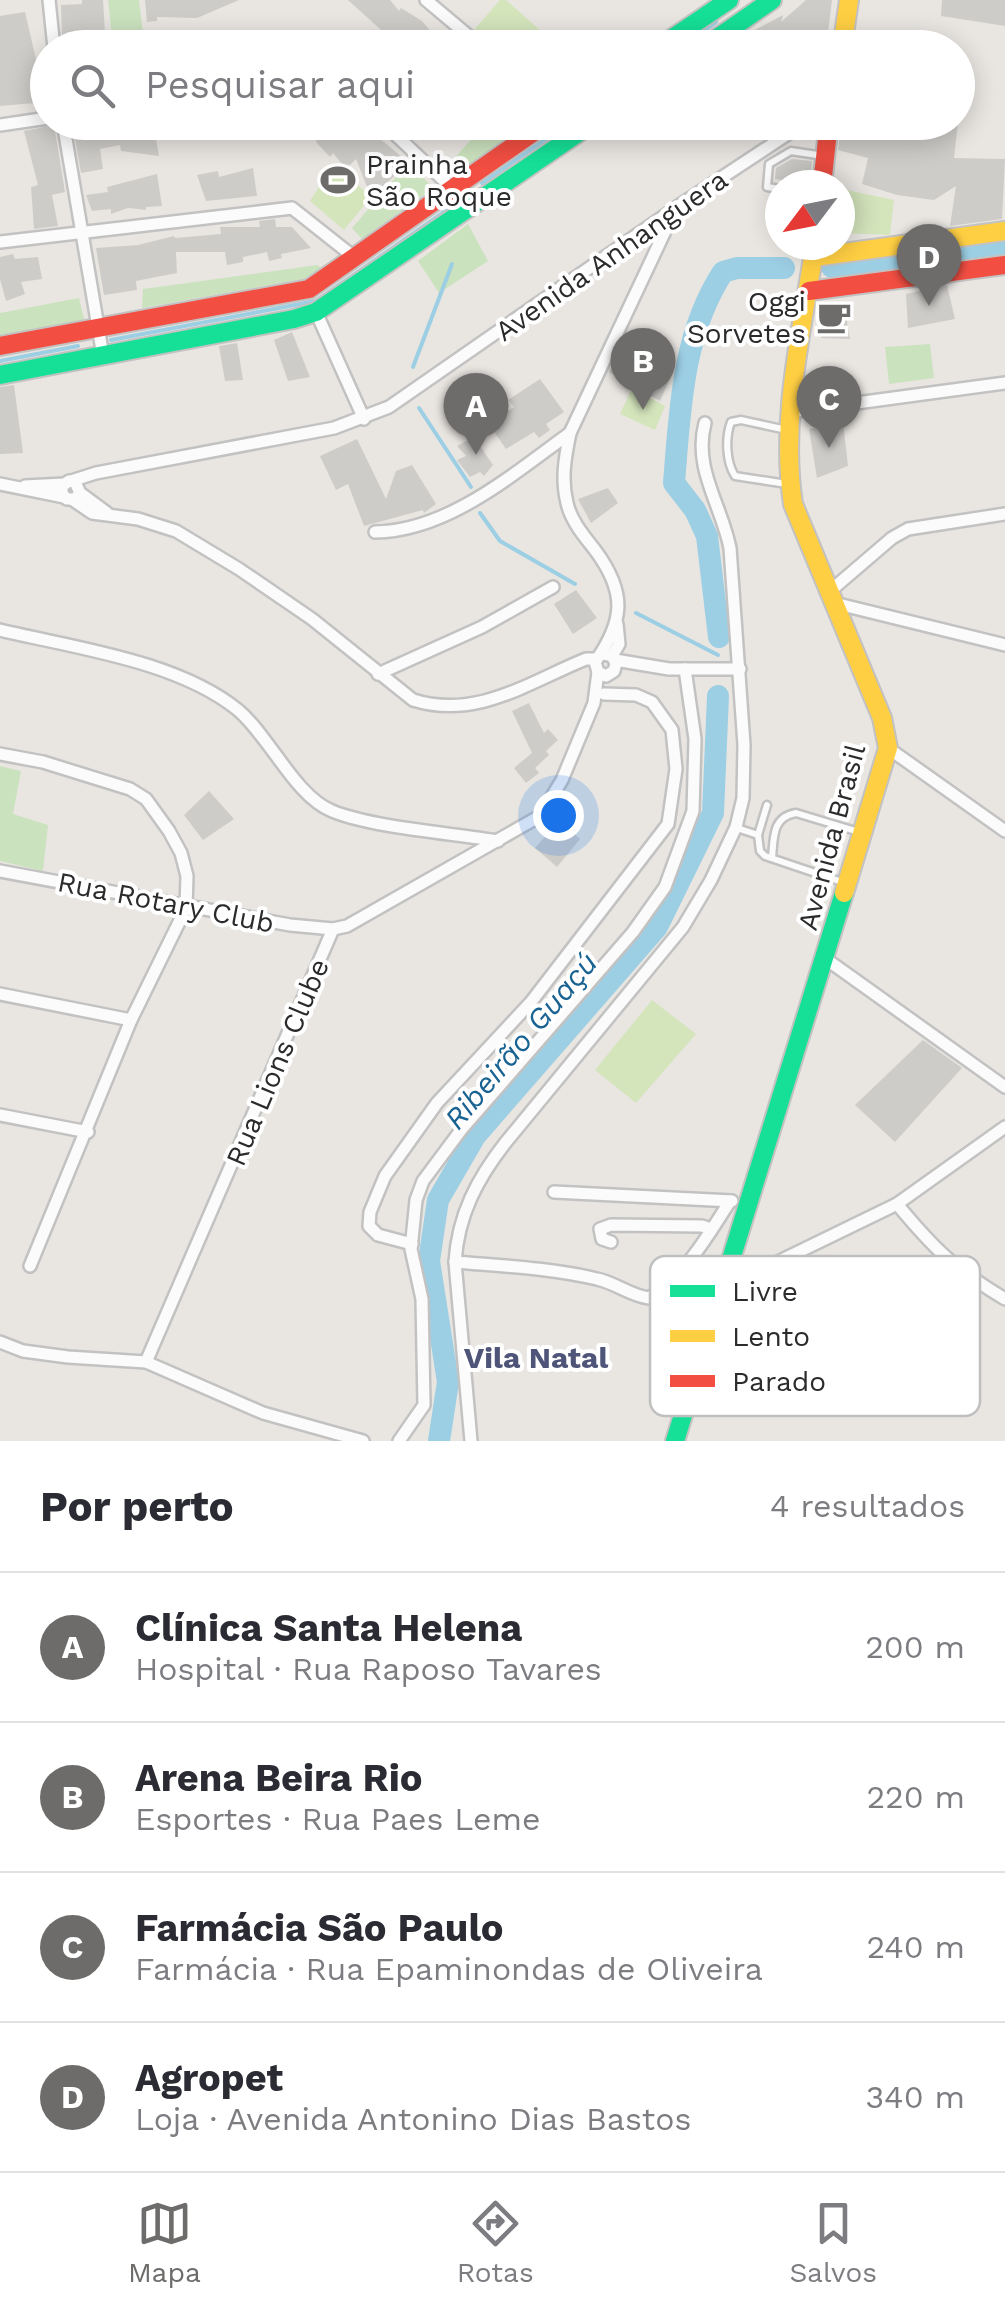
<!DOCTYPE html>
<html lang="pt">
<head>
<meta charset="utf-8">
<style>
  body { margin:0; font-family:"Work Sans",sans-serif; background:#f7f7f7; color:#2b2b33 }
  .compass { position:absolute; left:765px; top:170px; width:90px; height:90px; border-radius:50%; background:#fff; box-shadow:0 5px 25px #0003; rotate:238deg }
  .you { position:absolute; left:558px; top:815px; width:35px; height:35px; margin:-25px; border:8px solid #fff; border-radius:50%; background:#1a73e8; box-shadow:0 0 0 15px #1a73e833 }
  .badge { display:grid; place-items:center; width:65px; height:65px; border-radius:50%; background:#6e6c6b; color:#fff; font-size:32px; font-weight:700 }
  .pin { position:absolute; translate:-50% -82px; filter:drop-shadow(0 2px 5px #0008) }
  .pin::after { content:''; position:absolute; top:52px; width:35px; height:30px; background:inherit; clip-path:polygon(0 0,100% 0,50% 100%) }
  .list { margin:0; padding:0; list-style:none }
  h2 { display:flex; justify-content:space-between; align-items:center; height:130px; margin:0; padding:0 40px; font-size:42px }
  h2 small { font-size:32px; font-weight:400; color:#7c7c81 }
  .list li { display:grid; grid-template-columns:65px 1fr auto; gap:30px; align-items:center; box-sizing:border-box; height:150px; padding:0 40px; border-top:2px solid #e1e1e2 }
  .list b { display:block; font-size:38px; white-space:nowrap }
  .list p { margin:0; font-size:32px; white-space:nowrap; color:#7c7c81 }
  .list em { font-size:32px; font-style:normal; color:#7c7c81 }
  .icon { flex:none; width:55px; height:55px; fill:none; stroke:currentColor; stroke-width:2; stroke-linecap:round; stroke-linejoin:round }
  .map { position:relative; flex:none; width:1005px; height:1441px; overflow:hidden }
  .search { position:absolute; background:#fff; box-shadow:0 5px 25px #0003; left:30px; right:30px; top:30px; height:110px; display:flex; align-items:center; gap:25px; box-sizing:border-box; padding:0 35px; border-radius:55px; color:#7c7c81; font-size:38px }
  .sheet { height:730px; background:#fff }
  nav { display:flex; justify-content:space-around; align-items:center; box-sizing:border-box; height:140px; border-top:2px solid #e1e1e2; background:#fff; font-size:28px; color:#7c7c81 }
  nav a { display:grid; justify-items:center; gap:5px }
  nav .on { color:#6e6c6b }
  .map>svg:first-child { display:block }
  .green { fill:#cbe2be }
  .pitch { fill:#d4e5bc }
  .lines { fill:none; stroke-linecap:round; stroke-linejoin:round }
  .stream { stroke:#9ccee4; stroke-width:4 }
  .river { stroke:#9ccee4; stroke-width:22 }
  .building { fill:#ceccc9 }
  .lane-casing { stroke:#c3c2c2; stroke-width:11 }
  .street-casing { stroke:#c3c2c2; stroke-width:16 }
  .fast-casing { stroke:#c3c2c2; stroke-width:22 }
  .slow-casing { stroke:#c3c2c2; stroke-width:22 }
  .jam-casing { stroke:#c3c2c2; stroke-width:22 }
  .lane { stroke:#fcfbfb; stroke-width:6 }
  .street { stroke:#fcfbfb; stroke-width:11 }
  .fast { stroke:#16e098; stroke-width:18 }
  .slow { stroke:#ffcf43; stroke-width:18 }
  .jam { stroke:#f24e42; stroke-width:18 }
  .labels { text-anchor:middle; stroke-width:8; stroke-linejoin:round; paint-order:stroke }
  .poi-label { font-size:28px; fill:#2b2b2b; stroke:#fff; text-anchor:start }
  .street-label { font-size:28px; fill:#2b2b2b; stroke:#fff }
  .water-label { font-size:30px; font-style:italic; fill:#196392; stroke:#fff }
  .neighbourhood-label { font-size:30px; font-weight:bold; fill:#4f5578; stroke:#fff }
  .key { fill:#fff; stroke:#bfbfbf; stroke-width:2.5 }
  .key-label { font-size:28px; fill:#2b2b2b }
</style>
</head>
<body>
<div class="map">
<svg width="1005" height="1441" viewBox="0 0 1005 1441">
  <rect width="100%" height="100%" fill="#e9e6e2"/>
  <!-- green -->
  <g class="green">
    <path d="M108 0H139L144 42 113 46Z"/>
    <path d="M486 123H532L462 174 451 162Z"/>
    <path d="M409 162 433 188 362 239 352 228Z"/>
    <path d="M468 224 488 261 439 293 418 261Z"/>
    <path d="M317 265 324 270 303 279 142 308 143 289Z"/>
    <path d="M79 298 85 323 0 338V313Z"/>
    <path d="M930 344 934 378 889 384 885 347Z"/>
    <path d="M0 766 21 771 13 814 48 825 43 871 0 861Z"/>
  </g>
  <!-- pitch -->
  <g class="pitch">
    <path d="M500 0H506L559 47H495L474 30Z"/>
    <path d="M334 163 371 197 344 230 310 201Z"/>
    <path d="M842 189 894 200 890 235 840 233Z"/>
    <path d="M632 388 665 406 655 430 620 414Z"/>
    <path d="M652 1000 696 1034 636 1103 595 1070Z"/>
  </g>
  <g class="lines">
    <!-- stream -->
    <g class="stream">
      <path d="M679 48 716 22"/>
      <path d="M482 183 571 122"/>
      <path d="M111 340 316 301 447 210"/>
      <path d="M0 361 78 346"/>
      <path d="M413 367 452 264"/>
      <path d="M419 408 471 487"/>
      <path d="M480 513 500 541 575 584"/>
      <path d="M636 613 718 655"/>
    </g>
    <!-- river -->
    <g class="river">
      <path d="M832 267 1005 243"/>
      <path d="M719 637 707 536 695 510 674 483C680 410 682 335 723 272L737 268H784"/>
      <path d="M439 1441 448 1382 429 1261 438 1200 475 1136 657 927 713 813 718 696"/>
    </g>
  </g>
  <!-- building -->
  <g class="building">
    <path d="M82 0H103L105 33 62 36 61 5 82 4Z"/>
    <path d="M145 0H239L197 18 157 17V21L147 22Z"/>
    <path d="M348 0H390L399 11 401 8 422 21 433 34 420 48H401Z"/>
    <path d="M806 0H832L826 48H740L758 34 755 30 783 15 781 22Z"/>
    <path d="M942 0H1005V26L941 16Z"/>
    <path d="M25 12 46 102 0 106V16Z"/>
    <path d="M123 122H153L159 156 121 151 120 145 100 149 103 169 81 173 75 138 97 134Z"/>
    <path d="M323 122H360L409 163 371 197 356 159 346 169 333 153 330 157 316 142Z"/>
    <path d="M841 122H958L954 158 1005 159 1002 219 950 226 956 186 934 200 897 195 862 184 868 158 838 150Z"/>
    <path d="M54 125 65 192 52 195 58 226 34 229 31 187 38 185 24 131Z"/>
    <path d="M792 159 812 161 810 184 775 179 776 168Z"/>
    <path d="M253 168 257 196 206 201 197 175 218 171 219 177Z"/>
    <path d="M157 174 162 206 146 207V210L128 208 111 214V209L92 211 86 195 108 192 107 187Z"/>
    <path d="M275 219 276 227H292L311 248 281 254 282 258 269 261 267 252 243 257V262L227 265 225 252H176L177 273 136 281 137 290 104 295 96 248 138 245 174 236 175 238 221 234 220 227H260L259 221Z"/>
    <path d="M13 254 15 259 38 257 42 279 21 282 25 294 6 301 0 279V257Z"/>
    <path d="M947 285 955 319 908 328 906 294Z"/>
    <path d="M824 309H845L850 339 821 338Z"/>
    <path d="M292 332 310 377 288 381 274 340Z"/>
    <path d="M237 343 243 380 225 381 219 346Z"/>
    <path d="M617 354 670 378 660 401 609 372Z"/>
    <path d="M540 379 564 412 546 424 550 430 539 438 534 432 506 449 488 423 514 407 508 400Z"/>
    <path d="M14 385 23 453 0 454V387Z"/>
    <path d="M843 422 848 466 817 478 809 429Z"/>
    <path d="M474 437 493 465 484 476 480 472 470 477 457 460 466 456 457 446Z"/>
    <path d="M357 439 386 499 396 471 412 465 436 504 424 513 423 510 364 526 348 484 336 490 320 456Z"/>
    <path d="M608 488 618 503 591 523 578 499Z"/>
    <path d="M576 590 597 618 573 634 554 604Z"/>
    <path d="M529 703 544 733 548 729 558 740 546 751 549 755 535 768 539 773 526 783 514 768 532 753 512 711Z"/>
    <path d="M209 791 234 819 203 840 184 815Z"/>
    <path d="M559 821 580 839 557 867 535 848Z"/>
    <path d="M923 1040 962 1068 895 1142 855 1105Z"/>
  </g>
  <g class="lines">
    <!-- lane casing -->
    <g class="lane-casing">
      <g id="lane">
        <path d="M780 189 767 187 769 164 791 151 824 156"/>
        <path d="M787 484 735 476C726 462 725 438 731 422L741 420 787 430"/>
        <path d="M737 828 758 835 760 851 765 856 842 882"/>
        <path d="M758 835 767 805"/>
        <path d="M772 858C774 837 772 817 796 813L859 832"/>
      </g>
    </g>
    <!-- street casing -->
    <g class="street-casing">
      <g id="street">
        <path d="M49 0 54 48"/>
        <path d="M426 0 483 48"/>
        <path d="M63 122 103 356"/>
        <path d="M382 122 452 188 466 211"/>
        <path d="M0 125 48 118"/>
        <path d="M0 242 292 208 354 257"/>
        <path d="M316 312 364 419"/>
        <path d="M790 412 1005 383"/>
        <path d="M71 481 96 473 334 428 389 407 677 207 806 122"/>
        <path d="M0 484 64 497"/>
        <path d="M25 486 64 484"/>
        <path d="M80 493 75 499H67L62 494V486L69 481 75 482 80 493 107 513"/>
        <path d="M73 500 92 513 138 519 176 531 239 569 312 619 413 700C477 720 529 682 586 659H597"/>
        <path d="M375 532C448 531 513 474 570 433"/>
        <path d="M829 592 892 538 908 529 1005 514"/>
        <path d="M834 603 1005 645"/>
        <path d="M0 630C75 648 178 661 238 710 270 737 295 796 332 811 374 828 451 833 498 841"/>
        <path d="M603 654 612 656 616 663 614 671 606 676 598 672 595 662C624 621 627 593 595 550 584 536 571 521 567 503 561 479 565 457 570 433L675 210"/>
        <path d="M612 656 619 644 617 624"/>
        <path d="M615 660 669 669H740"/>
        <path d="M378 674 482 627 553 587"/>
        <path d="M888 748 1005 831"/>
        <path d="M0 754 43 762 130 789 146 799 169 831 181 853 187 876 186 908 131 1020 30 1266"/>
        <path d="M0 871 290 925 333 929 347 926 540 816 562 780 594 703 598 672"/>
        <path d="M826 959 1005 1087"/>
        <path d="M0 994 131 1020"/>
        <path d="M0 1115 88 1132"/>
        <path d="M554 1192 732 1201"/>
        <path d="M897 1204C934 1249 955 1269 1005 1299"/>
        <path d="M611 1242 602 1239 600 1229 611 1225 702 1226 711 1229"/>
        <path d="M412 1244 378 1235 369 1226 370 1212 385 1176 437 1103 531 1002 668 824 676 769 672 730 652 702 636 695 604 694"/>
        <path d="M455 1262C503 1266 551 1268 597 1279 616 1283 631 1296 649 1298 684 1277 709 1234 730 1201"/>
        <path d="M727 1275 757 1272 897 1204 1005 1127"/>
        <path d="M0 1342 23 1351 68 1357 146 1362 263 1413 363 1441"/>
        <path d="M146 1362 333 929"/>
        <path d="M399 1441 424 1405 422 1299 411 1249 416 1200 423 1181 461 1130 633 932 665 887 693 811 695 739 685 669"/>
        <path d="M471 1441 455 1262C458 1215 477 1179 506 1142L683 927 711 880 736 827 743 798 744 745 730 548C721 504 693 468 705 423"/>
      </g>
    </g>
    <!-- fast casing -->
    <g class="fast-casing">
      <g id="fast">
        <path d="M658 48 729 0"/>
        <path d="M703 48 772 0"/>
        <path d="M0 375 294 319 316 312 594 122"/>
        <path d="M675 1441 844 893"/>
      </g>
    </g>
    <!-- slow casing -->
    <g class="slow-casing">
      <g id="slow">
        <path d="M842 48 849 0"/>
        <path d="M815 245C802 330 780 418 793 504L882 718 888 748 844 893"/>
        <path d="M814 257 1005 231"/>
      </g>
    </g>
    <!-- jam casing -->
    <g class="jam-casing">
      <g id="jam">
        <path d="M822 185 829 122"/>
        <path d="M809 291 1005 265"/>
        <path d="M0 346 309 289 548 122"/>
      </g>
    </g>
    <!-- lane -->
    <use href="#lane" class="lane"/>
    <!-- street -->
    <use href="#street" class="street"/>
    <!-- fast -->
    <use href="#fast" class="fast"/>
    <!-- slow -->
    <use href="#slow" class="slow"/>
    <!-- jam -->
    <use href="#jam" class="jam"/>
  </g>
  <!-- icons -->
  <defs>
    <g id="stadium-bare" transform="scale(2.7)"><path d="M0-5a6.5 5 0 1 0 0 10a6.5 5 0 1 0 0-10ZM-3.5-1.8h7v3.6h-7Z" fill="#6e6c6b" stroke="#fff" stroke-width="2.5" paint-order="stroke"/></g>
    <g id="cafe-bare" transform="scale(2.7)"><path d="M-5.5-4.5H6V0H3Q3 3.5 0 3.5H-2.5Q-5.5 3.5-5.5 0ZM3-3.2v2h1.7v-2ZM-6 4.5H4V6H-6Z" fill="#6e6c6b" stroke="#fff" stroke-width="2.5" paint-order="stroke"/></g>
  </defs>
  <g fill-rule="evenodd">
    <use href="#stadium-bare" x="338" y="180"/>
    <use href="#cafe-bare" x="834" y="317"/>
  </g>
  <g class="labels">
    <!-- poi labels -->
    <g class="poi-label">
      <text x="366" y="174">Prainha<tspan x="366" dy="32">São Roque</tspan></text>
      <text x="806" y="311" text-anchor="end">Oggi<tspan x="806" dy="32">Sorvetes</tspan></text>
    </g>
    <!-- street labels -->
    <g class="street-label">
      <text transform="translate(611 255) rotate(-35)" y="10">Avenida Anhanguera</text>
      <text transform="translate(831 837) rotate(-75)" y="10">Avenida Brasil</text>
      <text transform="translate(166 902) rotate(11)" y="10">Rua Rotary Club</text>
      <text transform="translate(277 1062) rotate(-67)" y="10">Rua Lions Clube</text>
    </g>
    <!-- water labels -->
    <g class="water-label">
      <text transform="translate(521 1041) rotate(-50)" y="10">Ribeirão Guaçú</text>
    </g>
    <!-- neighbourhood labels -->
    <g class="neighbourhood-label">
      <text x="536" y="1368">Vila Natal</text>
    </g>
  </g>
  <!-- legend -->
  <rect x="650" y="1256" width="330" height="160" rx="15" class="key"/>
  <rect x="670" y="1285" width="45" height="12" fill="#16e098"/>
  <rect x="670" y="1330" width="45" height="12" fill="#ffcf43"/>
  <rect x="670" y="1375" width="45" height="12" fill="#f24e42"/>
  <g class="key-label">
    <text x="732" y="1301">Livre</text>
    <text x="732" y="1346">Lento</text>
    <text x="732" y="1391">Parado</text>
  </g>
</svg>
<svg class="compass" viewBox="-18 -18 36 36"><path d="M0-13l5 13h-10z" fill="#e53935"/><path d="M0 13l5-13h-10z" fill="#7c7c81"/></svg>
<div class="you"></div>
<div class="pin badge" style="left:476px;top:455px">A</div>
<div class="pin badge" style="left:643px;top:410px">B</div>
<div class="pin badge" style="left:829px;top:448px">C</div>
<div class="pin badge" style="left:929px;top:306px">D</div>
<div class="search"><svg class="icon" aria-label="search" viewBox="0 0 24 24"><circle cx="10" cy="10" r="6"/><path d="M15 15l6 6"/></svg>Pesquisar aqui</div>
</div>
<section class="sheet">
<h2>Por perto<small>4 resultados</small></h2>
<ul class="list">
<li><span class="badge">A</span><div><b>Clínica Santa Helena</b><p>Hospital · Rua Raposo Tavares</p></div><em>200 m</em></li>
<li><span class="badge">B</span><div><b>Arena Beira Rio</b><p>Esportes · Rua Paes Leme</p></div><em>220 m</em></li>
<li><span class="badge">C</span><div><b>Farmácia São Paulo</b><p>Farmácia · Rua Epaminondas de Oliveira</p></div><em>240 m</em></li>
<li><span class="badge">D</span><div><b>Agropet</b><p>Loja · Avenida Antonino Dias Bastos</p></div><em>340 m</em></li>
</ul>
</section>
<nav>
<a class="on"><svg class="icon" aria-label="map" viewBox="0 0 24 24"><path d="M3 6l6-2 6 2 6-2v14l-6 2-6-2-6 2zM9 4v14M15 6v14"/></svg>Mapa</a>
<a><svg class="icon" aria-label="directions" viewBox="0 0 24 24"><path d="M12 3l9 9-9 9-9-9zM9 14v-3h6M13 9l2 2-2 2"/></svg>Rotas</a>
<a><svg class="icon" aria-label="saved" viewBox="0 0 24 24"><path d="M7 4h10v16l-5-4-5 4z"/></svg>Salvos</a>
</nav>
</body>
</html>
